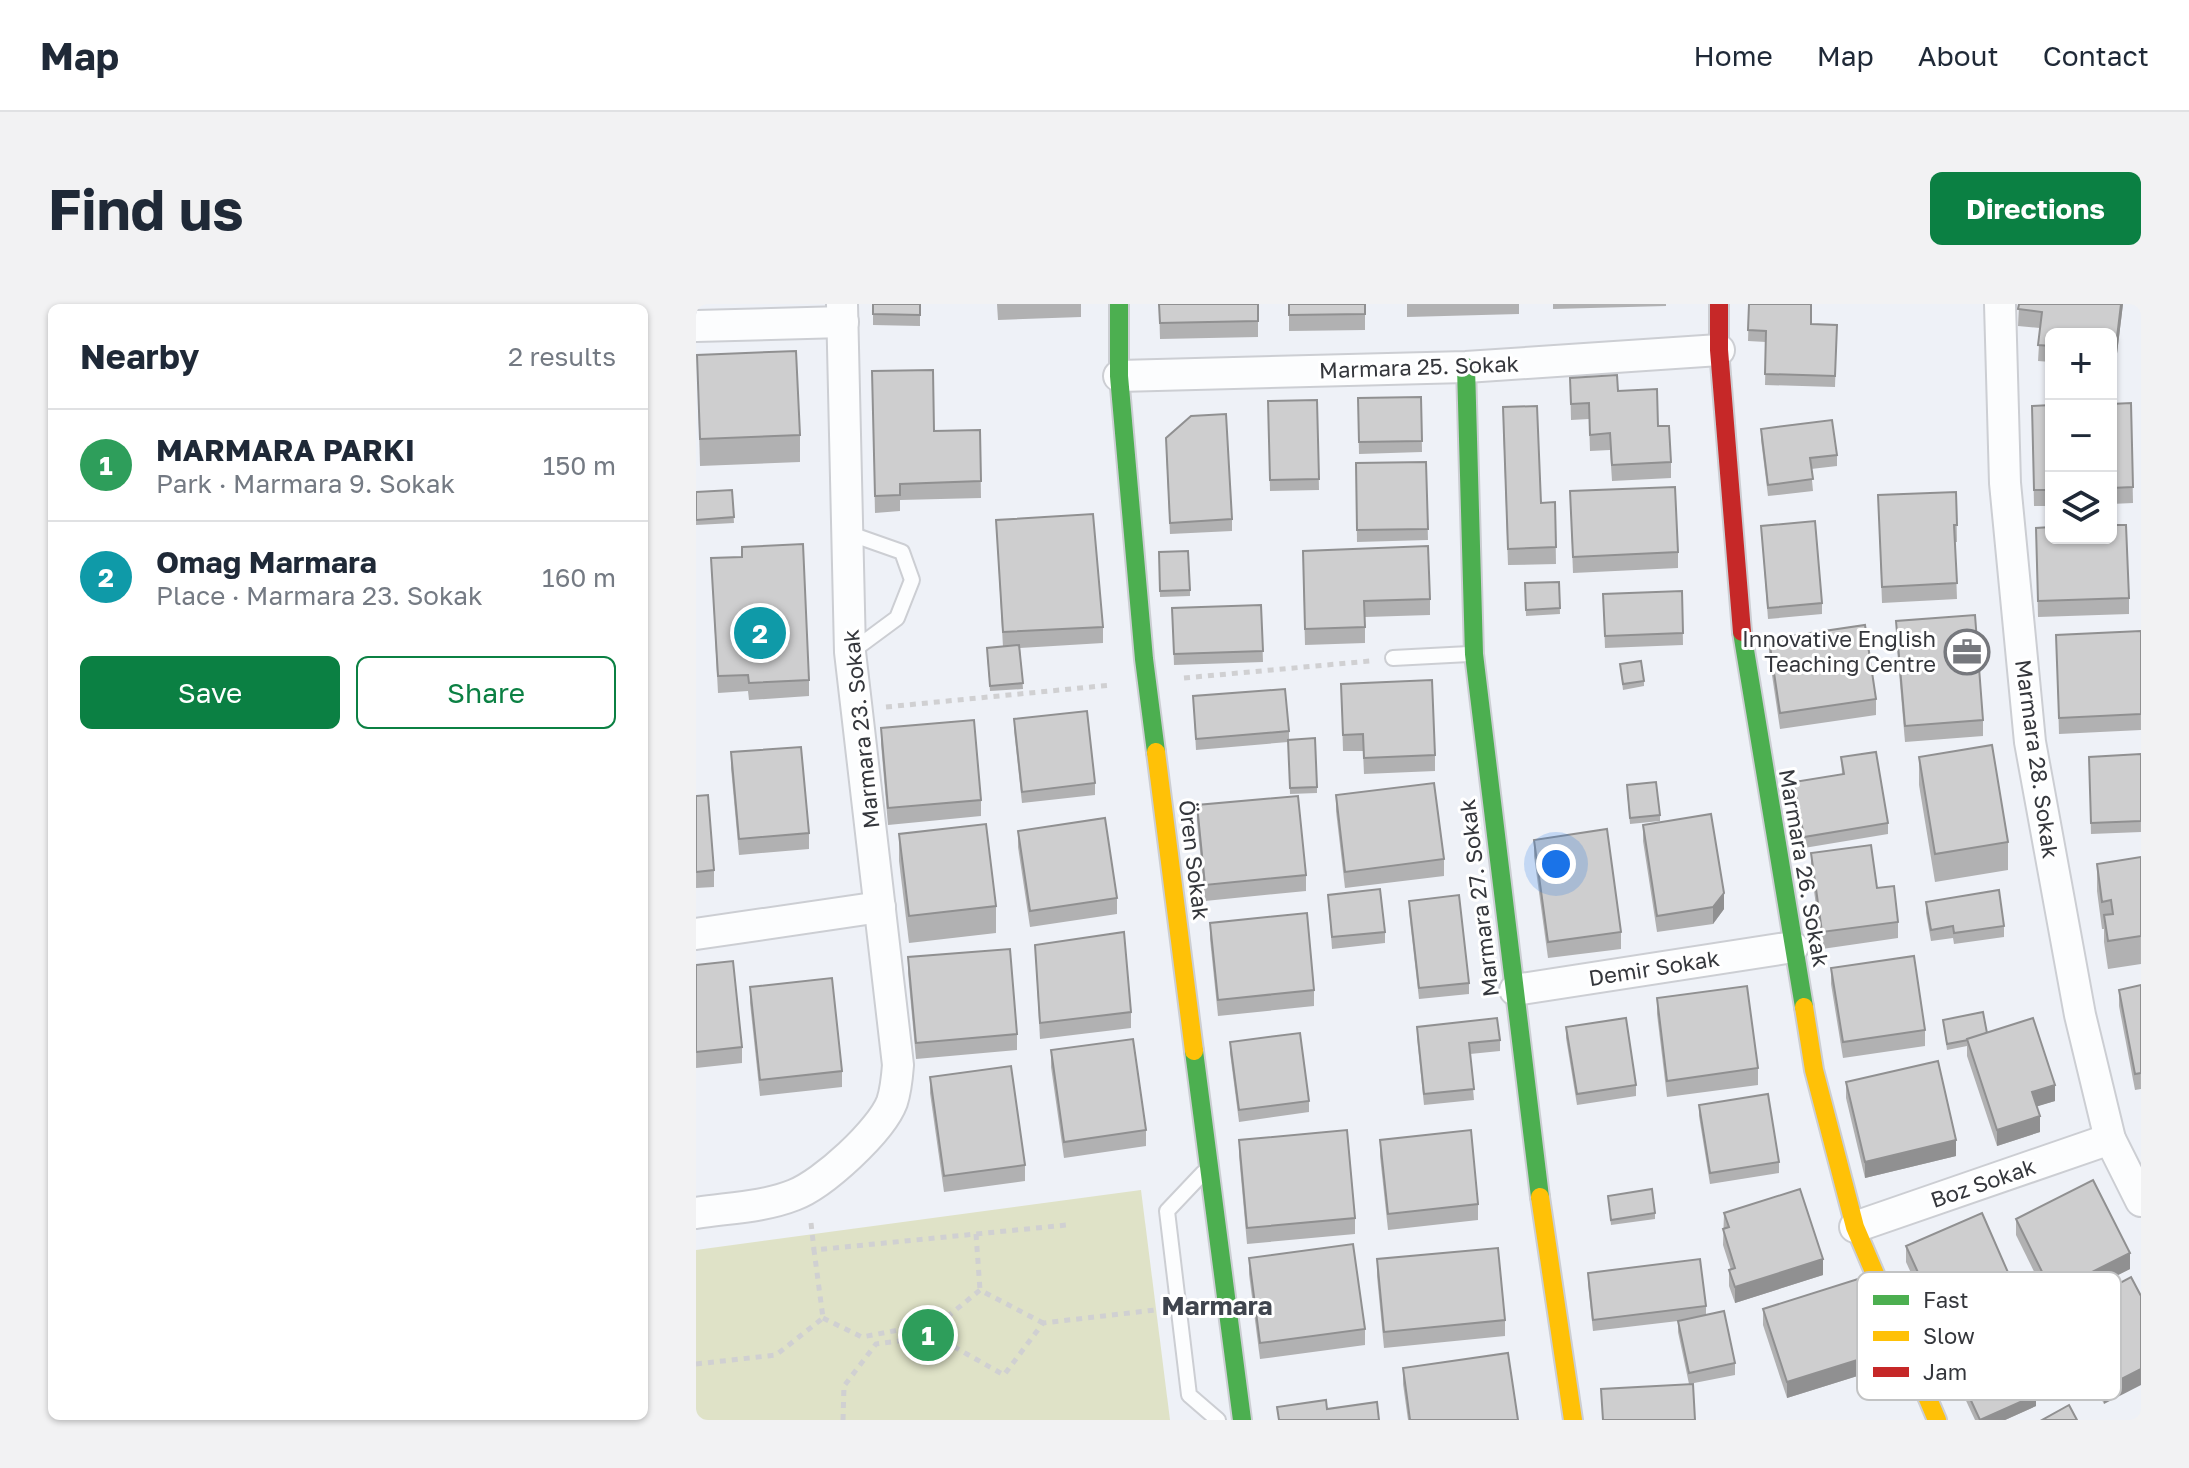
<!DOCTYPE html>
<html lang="en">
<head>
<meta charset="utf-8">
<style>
  body { margin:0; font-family:"Golos Text",sans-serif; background:#f2f2f3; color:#1f2937 }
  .controls { position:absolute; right:24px; top:24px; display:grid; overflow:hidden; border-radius:12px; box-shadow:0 2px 6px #0004 }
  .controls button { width:72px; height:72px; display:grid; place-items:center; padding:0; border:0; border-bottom:2px solid #e0e1e3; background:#fff; color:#1f2937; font:40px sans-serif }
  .you { position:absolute; left:860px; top:560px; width:28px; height:28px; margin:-20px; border:6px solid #fff; border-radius:50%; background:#1a73e8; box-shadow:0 0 0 12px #1a73e833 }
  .badge { display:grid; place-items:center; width:52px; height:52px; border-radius:50%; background:#0b8043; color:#fff; font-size:26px; font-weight:700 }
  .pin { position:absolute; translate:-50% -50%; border:4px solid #fff; box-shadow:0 2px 8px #0006 }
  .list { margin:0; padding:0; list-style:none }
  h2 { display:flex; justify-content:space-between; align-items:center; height:104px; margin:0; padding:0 32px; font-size:34px }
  h2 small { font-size:26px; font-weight:400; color:#747a83 }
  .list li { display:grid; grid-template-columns:52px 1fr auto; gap:24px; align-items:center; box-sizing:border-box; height:112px; padding:0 32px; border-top:2px solid #e0e1e3 }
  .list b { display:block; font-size:30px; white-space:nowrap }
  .list p { margin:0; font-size:26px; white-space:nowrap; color:#747a83 }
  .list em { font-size:26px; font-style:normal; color:#747a83 }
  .actions { display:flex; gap:16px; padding:24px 32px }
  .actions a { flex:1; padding:18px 0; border:2px solid #0b8043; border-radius:12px; text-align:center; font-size:28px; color:#0b8043 }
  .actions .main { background:#0b8043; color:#fff }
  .icon { flex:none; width:44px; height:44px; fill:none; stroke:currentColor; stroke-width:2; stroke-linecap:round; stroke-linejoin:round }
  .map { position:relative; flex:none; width:1445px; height:1116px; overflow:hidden; border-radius:12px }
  header { display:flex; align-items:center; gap:48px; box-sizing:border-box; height:112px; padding:0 40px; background:#fff; border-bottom:2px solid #e0e1e3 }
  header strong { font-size:38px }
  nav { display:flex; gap:44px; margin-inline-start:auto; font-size:28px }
  .intro { display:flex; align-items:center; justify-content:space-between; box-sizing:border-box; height:192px; padding:0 48px }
  h1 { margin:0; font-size:56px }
  .button { padding:20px 36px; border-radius:12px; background:#0b8043; color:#fff; font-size:28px; font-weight:700 }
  main { display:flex; gap:48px; padding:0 48px }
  aside { flex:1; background:#fff; border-radius:12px; box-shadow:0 2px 6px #0004 }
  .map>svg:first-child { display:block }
  .green { fill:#dfe2c7 }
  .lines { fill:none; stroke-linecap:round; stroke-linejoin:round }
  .lane-casing { stroke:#ccced3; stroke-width:18 }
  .street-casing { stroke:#ccced3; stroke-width:34 }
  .fast-casing { stroke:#ccced3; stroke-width:22 }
  .slow-casing { stroke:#ccced3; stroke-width:22 }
  .jam-casing { stroke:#ccced3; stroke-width:22 }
  .path { stroke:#d0d0d2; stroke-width:5; stroke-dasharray:6 6; stroke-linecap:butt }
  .lane { stroke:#fcfdfe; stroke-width:14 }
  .street { stroke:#fcfdfe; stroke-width:30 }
  .fast { stroke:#4caf50; stroke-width:18 }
  .slow { stroke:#ffc107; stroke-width:18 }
  .jam { stroke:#c62828; stroke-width:18 }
  .wall { fill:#b1b1b2 }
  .shaded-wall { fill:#909091 }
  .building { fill:#cececf; stroke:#909091; stroke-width:2 }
  .labels { text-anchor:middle; stroke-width:6; stroke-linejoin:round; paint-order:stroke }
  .street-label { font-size:22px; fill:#35373c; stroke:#fff }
  .poi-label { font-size:22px; fill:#35373c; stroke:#fff; text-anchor:end }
  .quarter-label { font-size:26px; font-weight:bold; fill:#40454e; stroke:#fff }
  .key { fill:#fff; stroke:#c2c3c4; stroke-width:2 }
  .key-label { font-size:22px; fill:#35373c }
</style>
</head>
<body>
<header>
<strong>Map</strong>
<nav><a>Home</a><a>Map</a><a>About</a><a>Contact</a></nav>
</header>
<div class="intro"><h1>Find us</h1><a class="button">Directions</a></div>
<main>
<aside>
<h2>Nearby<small>2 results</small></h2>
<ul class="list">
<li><span class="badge" style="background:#2e9e5b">1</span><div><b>MARMARA PARKI</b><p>Park · Marmara 9. Sokak</p></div><em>150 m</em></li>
<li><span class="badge" style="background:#0f9aa8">2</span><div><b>Omağ Marmara</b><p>Place · Marmara 23. Sokak</p></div><em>160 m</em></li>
</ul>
<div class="actions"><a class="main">Save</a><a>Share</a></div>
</aside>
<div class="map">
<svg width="1445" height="1116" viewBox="0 0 1445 1116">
  <rect width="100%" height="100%" fill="#eef1f7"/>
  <!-- green -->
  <path class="green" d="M445 886 474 1116H0V946Z"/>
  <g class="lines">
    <!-- lane casing -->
    <g class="lane-casing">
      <g id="lane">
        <path d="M152 229 206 248 216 276 201 314 155 348"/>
        <path d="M697 354 773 350"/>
        <path d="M507 869 471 907 493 1091 522 1116"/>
      </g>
    </g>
    <!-- street casing -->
    <g class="street-casing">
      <g id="street">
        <path d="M1304 0 1309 179 1334 438 1384 711 1414 835 1445 897"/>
        <path d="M0 22 147 18"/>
        <path d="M423 72 770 63 1023 46"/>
        <path d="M0 630 184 603"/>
        <path d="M819 686 1097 643"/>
        <path d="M0 909C32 904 68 903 98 891 127 880 185 827 196 798 200 786 201 774 202 761L154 348 146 0"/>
        <path d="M1159 923 1414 835"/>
      </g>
    </g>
    <!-- fast casing -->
    <g class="fast-casing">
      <g id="fast">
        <path d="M423 0V72L448 355 460 448"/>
        <path d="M770 63 778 350 844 893"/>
        <path d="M1046 328 1108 703"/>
        <path d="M498 747 546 1116"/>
      </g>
    </g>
    <!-- slow casing -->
    <g class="slow-casing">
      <g id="slow">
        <path d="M460 448 498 747"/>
        <path d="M1108 703 1118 766 1159 923 1241 1116"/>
        <path d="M844 893 877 1116"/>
      </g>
    </g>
    <!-- jam casing -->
    <g class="jam-casing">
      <path id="jam" d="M1023 0V46L1046 328"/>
    </g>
    <!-- path -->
    <g class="path">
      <path d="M488 374 674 357"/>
      <path d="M190 403 415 381"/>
      <path d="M115 919 118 946"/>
      <path d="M280 930 284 986"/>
      <path d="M127 1014 166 1033 245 1018 284 986 347 1019"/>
      <path d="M0 1060 80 1051 127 1014 118 946 371 921"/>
      <path d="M147 1116 148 1082 180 1040 239 1032 308 1071 347 1019 459 1006"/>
    </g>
    <!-- lane -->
    <use href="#lane" class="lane"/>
    <!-- street -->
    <use href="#street" class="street"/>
    <!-- fast -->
    <use href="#fast" class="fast"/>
    <!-- slow -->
    <use href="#slow" class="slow"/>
    <!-- jam -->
    <use href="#jam" class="jam"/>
  </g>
  <!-- wall -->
  <g class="wall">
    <path d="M177 0H224V22L177 21Z"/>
    <path d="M301 0H385V13L302 16Z"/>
    <path d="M463 0H562V33L464 35Z"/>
    <path d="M593 0H669V26L593 27Z"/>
    <path d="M711 0H823V10L711 13Z"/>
    <path d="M857 0H970V2L857 5Z"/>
    <path d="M1053 0 1115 20 1141 21 1139 83 1069 81 1070 38 1052 37Z"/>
    <path d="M1323 0H1427L1419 66H1415V30H1355V58L1342 57 1344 24 1322 22Z"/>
    <path d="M1 51 104 131V158L4 162Z"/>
    <path d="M176 67 238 127 284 126 285 194 204 196V207L179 209Z"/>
    <path d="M874 74 922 87 962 122 975 158V174L916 177 914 146 894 147 893 115 875 116Z"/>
    <path d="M725 93 726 148 663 150 662 94Z"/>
    <path d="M621 96 623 186 574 187 572 97Z"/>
    <path d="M1435 99 1437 199 1415 200V100Z"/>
    <path d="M1355 101V202H1338L1336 102Z"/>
    <path d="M807 119 845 199 859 198 860 260 812 261Z"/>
    <path d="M1065 125 1141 151V162L1115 165 1117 187 1072 192 1065 136Z"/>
    <path d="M470 145 536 215V227L474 230Z"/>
    <path d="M730 158 732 236 661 238 660 159Z"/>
    <path d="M36 186 38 219 0 221V188Z"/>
    <path d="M874 187 982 248V264L877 269Z"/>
    <path d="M1260 188 1261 238H1259L1261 295 1186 299 1182 191Z"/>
    <path d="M300 216 407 323V339L324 344 327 385 294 387 291 350 307 343Z"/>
    <path d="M1065 222 1126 299V310L1072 315Z"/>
    <path d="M1340 224 1433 294V310L1342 313Z"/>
    <path d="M463 248 494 286V292L464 293Z"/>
    <path d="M15 254 113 376V392L53 396 52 387 22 389Z"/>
    <path d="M607 264 734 295V311L669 313V339L609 341Z"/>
    <path d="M863 278 864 310 830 312 829 279Z"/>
    <path d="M986 287 987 341 909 344 907 290Z"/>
    <path d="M565 301 567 358 478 361 476 304Z"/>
    <path d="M1200 317 1287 416V432L1209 438 1200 333Z"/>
    <path d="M1445 327V426L1363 430 1360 331Z"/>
    <path d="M1073 335 1180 395V411L1084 425 1073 351Z"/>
    <path d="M924 360 948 377V382L927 386Z"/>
    <path d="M645 380 739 451V467L668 470 667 447H647Z"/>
    <path d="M497 392 593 427V436L621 483V489L594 490 592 438 500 446Z"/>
    <path d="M318 415 399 479V491L326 499 318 426Z"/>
    <path d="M185 424 285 496V512L192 521 185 440Z"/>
    <path d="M35 448 113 529V545L43 551 35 464Z"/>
    <path d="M1445 450V528L1395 530 1393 453Z"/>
    <path d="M1145 453 1192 519V530L1108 544 1098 489V478L1146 470Z"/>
    <path d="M1223 453 1312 538V566L1239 578 1223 481Z"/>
    <path d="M931 487 964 511V517L934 520Z"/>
    <path d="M640 491 748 555V572L649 584 640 507Z"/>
    <path d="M0 492 18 566V583L0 584Z"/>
    <path d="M501 501 610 571V587L509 597 501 517Z"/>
    <path d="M947 521 1028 605 1017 620 961 628 947 537Z"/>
    <path d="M322 527 421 594V610L334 623 322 543Z"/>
    <path d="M203 530 300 602V629L213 639 203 557Z"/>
    <path d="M838 536 925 628V645L852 654 838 552Z"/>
    <path d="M1115 549 1181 584 1202 618V634L1126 645 1115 565Z"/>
    <path d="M1445 553V660L1412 665 1408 638V625H1406L1401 587V560Z"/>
    <path d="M632 591 689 628V639L636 645Z"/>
    <path d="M713 597 773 679V690L723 695 713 608Z"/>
    <path d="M1230 598 1308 622V633L1258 640 1257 634 1235 637 1230 609Z"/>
    <path d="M514 619 618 686V702L522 712 514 635Z"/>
    <path d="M339 641 435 708V724L344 735Z"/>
    <path d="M212 653 321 730V746L220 755 212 669Z"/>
    <path d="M0 661 46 743V759L0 764Z"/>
    <path d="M1135 664 1229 726V742L1147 754 1135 680Z"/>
    <path d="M1445 681V785L1439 786 1423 702V686Z"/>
    <path d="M54 683 146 767V783L64 792 54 699Z"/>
    <path d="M961 694 1062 764V781L971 793 961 710Z"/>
    <path d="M1247 716 1291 729 1359 797 1341 802 1344 828 1301 842 1271 752V742L1251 746Z"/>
    <path d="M721 723 804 736V747L774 750 778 796 728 801 721 734Z"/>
    <path d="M870 723 940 781V792L881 801 870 734Z"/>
    <path d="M534 738 613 797V808L543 818 534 749Z"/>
    <path d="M355 746 450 826V842L368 854 355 763Z"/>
    <path d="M234 773 329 861V877L248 888 234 789Z"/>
    <path d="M1150 778 1260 852 1169 874 1150 794Z"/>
    <path d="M1003 801 1083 858V869L1014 880 1003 812Z"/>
    <path d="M543 836 659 914V930L551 940 543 852Z"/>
    <path d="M684 836 782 900V916L692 926 684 852Z"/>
    <path d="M912 892 959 909V915L915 921Z"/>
    <path d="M1028 909 1127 971 1039 999 1033 982V966H1035L1027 941Z"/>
    <path d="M1320 915 1434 965 1356 1004 1320 931Z"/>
    <path d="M1210 942 1314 990 1239 1022 1210 958Z"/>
    <path d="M553 954 669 1025V1041L564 1055 553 970Z"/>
    <path d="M681 955 809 1016V1032L688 1044 681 972Z"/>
    <path d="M892 969 1010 1002V1011L1039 1059V1071L993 1080 982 1028V1017L897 1027 892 980Z"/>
    <path d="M1445 992 1408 1100 1368 1025V1009Z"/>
    <path d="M1067 1005 1187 1064 1091 1094 1067 1021Z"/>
    <path d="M1251 1045 1340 1102 1309 1116H1279L1251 1056Z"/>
    <path d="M707 1064 822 1116H712L707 1080Z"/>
  </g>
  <!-- shaded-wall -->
  <g class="shaded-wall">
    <path d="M1425 0H1427L1419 66V50Z"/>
    <path d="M1028 589V605L1017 620V603Z"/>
    <path d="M1359 781V797L1336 804V788Z"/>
    <path d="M1344 812V828L1301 842V826Z"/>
    <path d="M1260 836V852L1169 874V858Z"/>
    <path d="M1434 949V965L1356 1004V988Z"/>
    <path d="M1127 955V971L1039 999V983Z"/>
    <path d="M1314 973V990L1239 1022V1006Z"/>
    <path d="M1187 1048V1064L1091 1094V1078Z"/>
    <path d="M1445 1065V1081L1408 1100V1084Z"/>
    <path d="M1340 1091V1102L1309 1116H1284Z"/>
  </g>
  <!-- building -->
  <g class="building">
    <path d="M177 0H224V11L177 10Z"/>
    <path d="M463 0H562V17L464 19Z"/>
    <path d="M593 0H669V10L593 11Z"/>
    <path d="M1053 0H1115V20L1141 21 1139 72 1069 70 1070 27 1052 26Z"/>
    <path d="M1323 0H1425L1419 50H1415V30H1355V42L1342 41 1346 8 1322 5Z"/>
    <path d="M100 47 104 131 4 135 1 51Z"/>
    <path d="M237 66 238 127 284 126 285 177 204 180V191L179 192 176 67Z"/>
    <path d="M921 71 922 87 961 85 962 122H973L975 158 916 161 914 129 894 131 893 99 875 100 874 74Z"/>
    <path d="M725 93 726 137 663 138 662 94Z"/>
    <path d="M621 96 623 175 574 176 572 97Z"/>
    <path d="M1435 99 1437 183 1415 184V100Z"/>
    <path d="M1355 101V186H1338L1336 102Z"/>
    <path d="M841 102 845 199 859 198 860 243 812 245 807 103Z"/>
    <path d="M530 110 536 215 474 219 470 134 495 112Z"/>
    <path d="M1136 116 1141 151 1114 154 1117 175 1072 181 1065 125Z"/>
    <path d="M730 158 732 225 661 226 660 159Z"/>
    <path d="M979 183 982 248 877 253 874 187Z"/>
    <path d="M36 186 38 213 0 216V188Z"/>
    <path d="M1260 188 1261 221H1258L1261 279 1186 283 1182 191Z"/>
    <path d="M397 210 407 323 307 328 300 216Z"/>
    <path d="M1119 217 1126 299 1072 304 1065 222Z"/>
    <path d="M1415 221H1430L1433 294 1342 297 1340 224 1355 223V234H1415Z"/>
    <path d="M107 240 113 376 53 379 52 371 22 372 15 254 46 253V243Z"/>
    <path d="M732 242 734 295 668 297 669 323 609 325 607 247Z"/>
    <path d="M492 247 494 286 464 287 463 248Z"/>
    <path d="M863 278 864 304 830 306 829 279Z"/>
    <path d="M986 287 987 329 909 332 907 290Z"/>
    <path d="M565 301 567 347 478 350 476 304Z"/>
    <path d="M1279 311 1287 416 1209 422 1200 317Z"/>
    <path d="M1169 321 1180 395 1084 409 1073 335Z"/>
    <path d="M1445 327V410L1363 414 1360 331Z"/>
    <path d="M323 341 327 379 294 382 291 344Z"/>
    <path d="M945 357 948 377 927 380 924 360Z"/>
    <path d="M736 376 739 451 668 454 667 430 647 431 645 380Z"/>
    <path d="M589 385 593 427 500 435 497 392Z"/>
    <path d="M391 407 399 479 326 488 318 415Z"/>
    <path d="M278 416 285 496 192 504 185 424Z"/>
    <path d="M619 434 621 483 594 484 592 436Z"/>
    <path d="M1296 441 1312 538 1239 550 1223 453Z"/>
    <path d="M105 443 113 529 43 535 35 448Z"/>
    <path d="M1180 448 1192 519 1108 533 1098 478 1148 470 1145 453Z"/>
    <path d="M1445 450V517L1395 519 1393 453Z"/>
    <path d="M960 478 964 511 934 514 931 481Z"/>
    <path d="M738 479 748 555 649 568 640 491Z"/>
    <path d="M12 491 18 566 0 568V492Z"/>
    <path d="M602 492 610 571 509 581 501 501Z"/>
    <path d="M1015 510 1028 589 1017 603 961 612 947 521Z"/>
    <path d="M409 514 421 594 334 607 322 527Z"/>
    <path d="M290 520 300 602 213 612 203 530Z"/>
    <path d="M911 525 925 628 852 638 838 536Z"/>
    <path d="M1175 541 1181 584 1198 582 1202 618 1126 628 1115 549Z"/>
    <path d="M1445 553V632L1412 637 1408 611 1417 610 1415 596 1406 598 1401 560Z"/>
    <path d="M684 585 689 628 636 633 632 591Z"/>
    <path d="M1303 586 1308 622 1258 629 1257 622 1235 626 1230 598Z"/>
    <path d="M763 591 773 679 723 684 713 597Z"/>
    <path d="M611 609 618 686 522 696 514 619Z"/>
    <path d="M428 628 435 708 344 719 339 641Z"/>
    <path d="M314 645 321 730 220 739 212 653Z"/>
    <path d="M1218 652 1229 726 1147 738 1135 664Z"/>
    <path d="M37 657 46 743 0 748V661Z"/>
    <path d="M136 674 146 767 64 776 54 683Z"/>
    <path d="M1445 681V769L1439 770 1423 686Z"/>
    <path d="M1051 682 1062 764 971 777 961 694Z"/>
    <path d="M1287 708 1291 729 1272 736 1251 740 1247 716Z"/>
    <path d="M801 714 804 736 773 739 778 785 728 790 721 723Z"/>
    <path d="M930 714 940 781 881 790 870 723Z"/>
    <path d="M1337 714 1359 781 1336 788 1344 812 1301 826 1271 735Z"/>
    <path d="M604 729 613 797 543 806 534 738Z"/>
    <path d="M437 735 450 826 368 838 355 746Z"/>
    <path d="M1242 757 1260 836 1169 858 1150 778Z"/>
    <path d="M315 762 329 861 248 872 234 773Z"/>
    <path d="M1072 790 1083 858 1014 869 1003 801Z"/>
    <path d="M651 826 659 914 551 924 543 836Z"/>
    <path d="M775 826 782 900 692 910 684 836Z"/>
    <path d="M1397 876 1434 949 1356 988 1320 915Z"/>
    <path d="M956 885 959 909 915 916 912 892Z"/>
    <path d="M1104 885 1127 955 1039 983 1033 966 1039 964 1027 925 1033 923 1028 909Z"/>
    <path d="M1286 909 1314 973 1239 1006 1210 942Z"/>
    <path d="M657 940 669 1025 564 1039 553 954Z"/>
    <path d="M802 944 809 1016 688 1028 681 955Z"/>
    <path d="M1004 955 1010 1002 897 1016 892 969Z"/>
    <path d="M1435 973 1445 992V1065L1408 1084 1368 1009Z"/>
    <path d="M1162 975 1187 1048 1091 1078 1067 1005Z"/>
    <path d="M1028 1007 1039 1059 993 1069 982 1017Z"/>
    <path d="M1307 1020 1340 1091 1284 1116 1251 1045Z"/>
    <path d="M812 1049 822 1116H714L707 1064Z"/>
    <path d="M997 1080 999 1116H907L905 1085Z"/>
    <path d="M630 1096 631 1105 681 1098 683 1116H583L581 1103Z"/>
    <path d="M1373 1101 1381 1116H1346Z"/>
  </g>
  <!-- icons -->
  <defs>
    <g id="office-ring" transform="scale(2.3)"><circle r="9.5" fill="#fff" stroke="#76787d" stroke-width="1.5"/><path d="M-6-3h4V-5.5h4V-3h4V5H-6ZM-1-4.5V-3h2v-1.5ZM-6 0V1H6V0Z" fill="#76787d"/></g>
  </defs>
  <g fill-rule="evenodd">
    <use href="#office-ring" x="1271" y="348"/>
  </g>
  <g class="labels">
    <!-- street labels -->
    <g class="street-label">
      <text transform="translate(723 63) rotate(-2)" y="8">Marmara 25. Sokak</text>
      <text transform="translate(165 425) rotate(-96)" y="8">Marmara 23. Sokak</text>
      <text transform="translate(1341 455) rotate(82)" y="8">Marmara 28. Sokak</text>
      <text transform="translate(498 556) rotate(83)" y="8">Ören Sokak</text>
      <text transform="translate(1108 564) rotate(80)" y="8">Marmara 26. Sokak</text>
      <text transform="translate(783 594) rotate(-97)" y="8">Marmara 27. Sokak</text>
      <text transform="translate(958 664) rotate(-9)" y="8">Demir Sokak</text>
      <text transform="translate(1287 879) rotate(-19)" y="8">Boz Sokak</text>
    </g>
    <!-- poi labels -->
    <g class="poi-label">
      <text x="1240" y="343">Innovative English<tspan x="1240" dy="25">Teaching Centre</tspan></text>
    </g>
    <!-- quarter labels -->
    <g class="quarter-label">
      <text x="521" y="1011">Marmara</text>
    </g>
  </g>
  <!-- legend -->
  <rect x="1161" y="968" width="264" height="128" rx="12" class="key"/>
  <rect x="1177" y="991" width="36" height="10" fill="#4caf50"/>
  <rect x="1177" y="1027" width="36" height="10" fill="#ffc107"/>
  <rect x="1177" y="1063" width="36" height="10" fill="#c62828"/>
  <g class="key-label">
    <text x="1227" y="1004">Fast</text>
    <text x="1227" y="1040">Slow</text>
    <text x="1227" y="1076">Jam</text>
  </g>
</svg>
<div class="controls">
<button>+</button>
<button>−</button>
<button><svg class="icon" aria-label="layers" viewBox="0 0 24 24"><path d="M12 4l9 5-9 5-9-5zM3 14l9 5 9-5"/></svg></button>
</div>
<div class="you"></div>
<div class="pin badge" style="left:232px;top:1031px;background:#2e9e5b">1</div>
<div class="pin badge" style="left:64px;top:329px;background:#0f9aa8">2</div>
</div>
</main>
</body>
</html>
